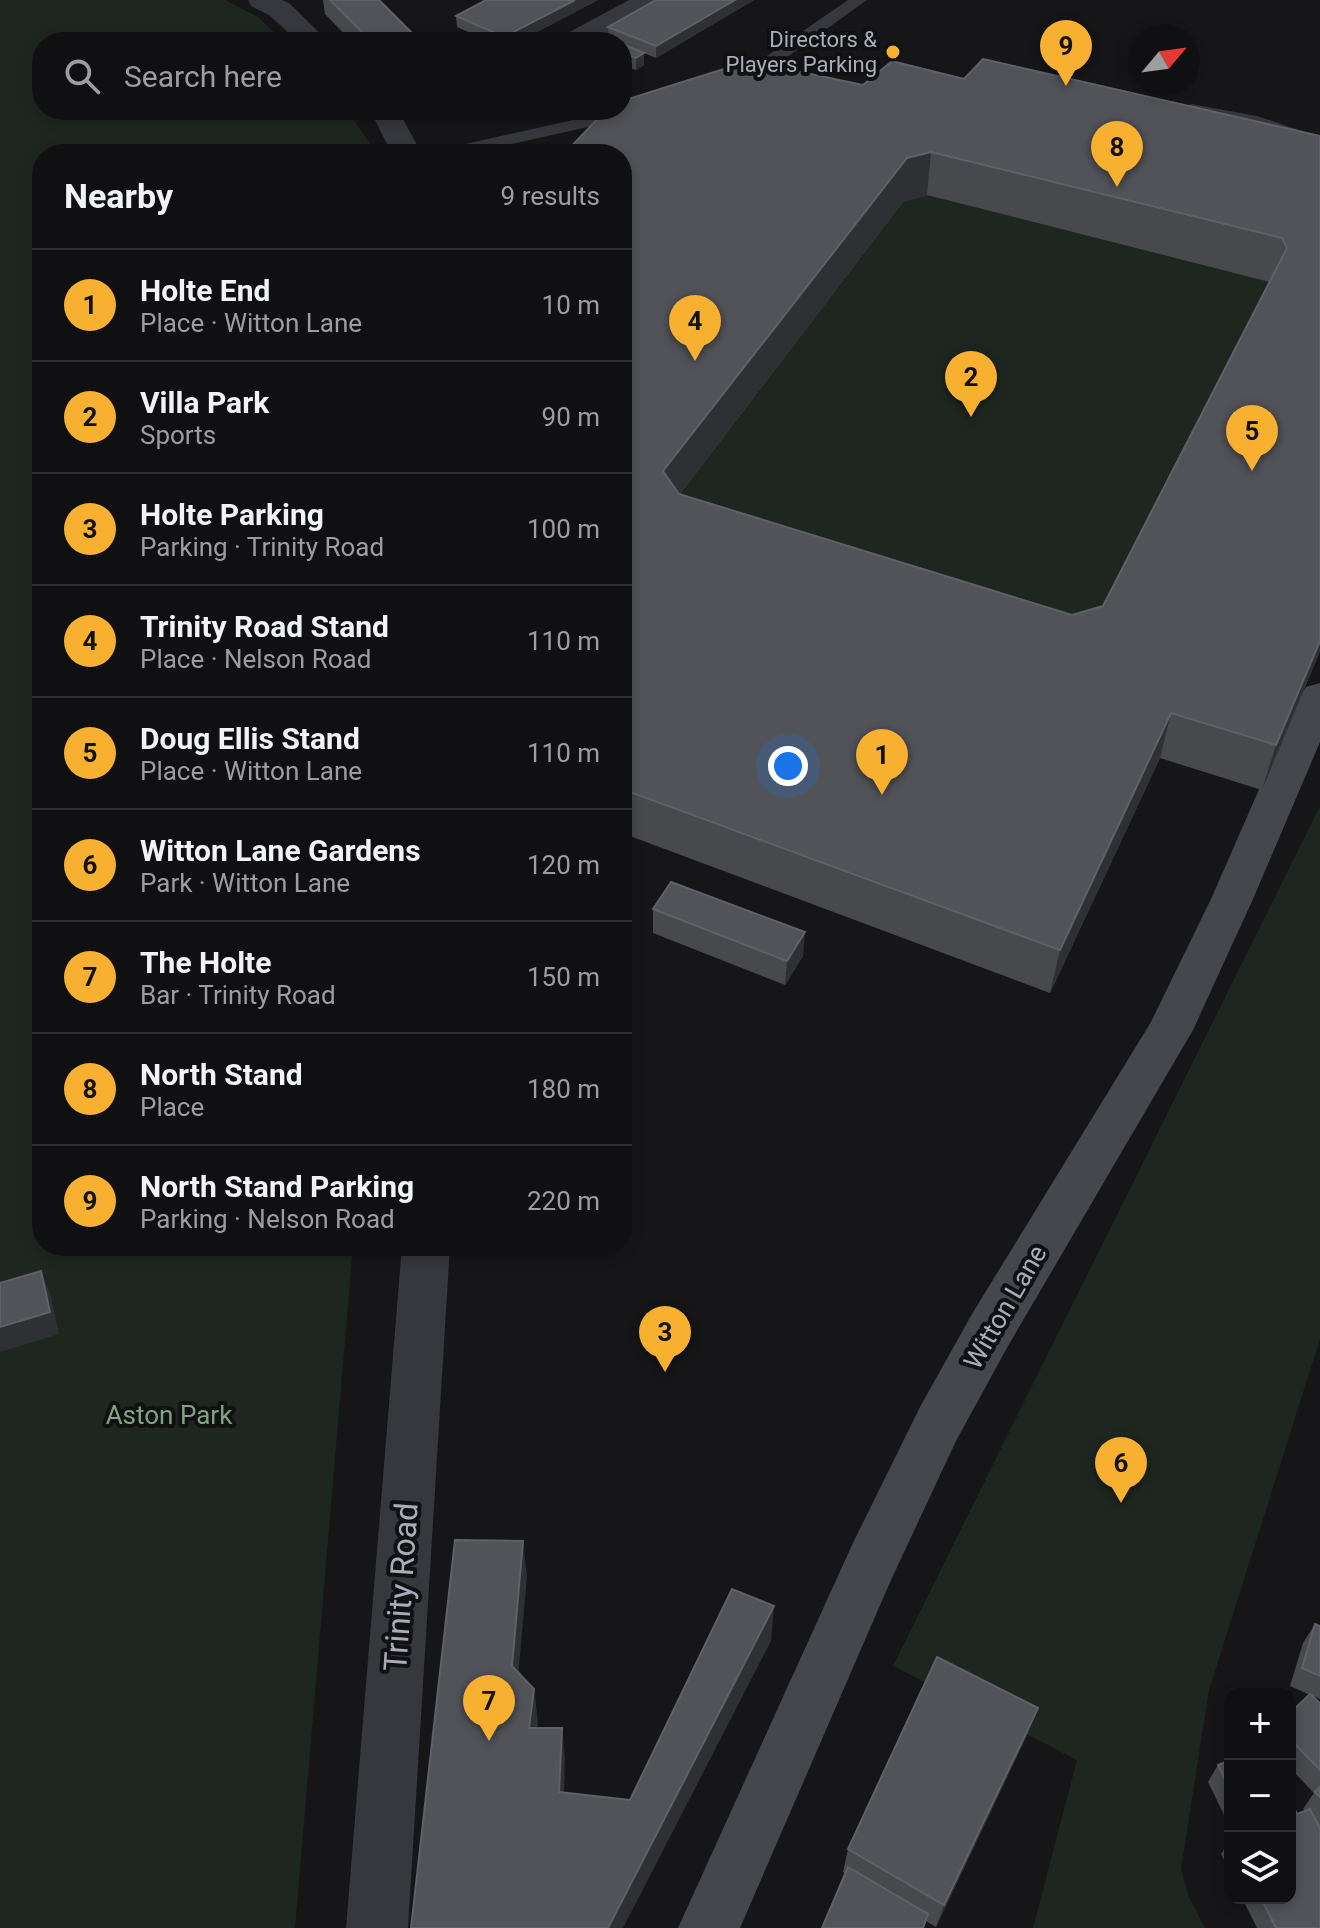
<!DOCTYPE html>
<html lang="en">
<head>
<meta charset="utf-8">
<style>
  body { margin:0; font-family:Roboto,sans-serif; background:#19191b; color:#f1f3f6 }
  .controls { position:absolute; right:24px; bottom:24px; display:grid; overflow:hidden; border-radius:16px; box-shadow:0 4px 12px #0003 }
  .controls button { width:72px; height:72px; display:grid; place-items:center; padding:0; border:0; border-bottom:2px solid #303032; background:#101012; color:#f1f3f6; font:40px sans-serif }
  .compass { position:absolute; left:1128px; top:24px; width:72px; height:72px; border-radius:50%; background:#101012; box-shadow:0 4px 12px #0003; rotate:61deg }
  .you { position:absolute; left:788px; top:766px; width:28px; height:28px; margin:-20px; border:6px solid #fff; border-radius:50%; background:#1a73e8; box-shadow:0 0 0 12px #1a73e833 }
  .badge { display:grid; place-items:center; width:52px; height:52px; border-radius:50%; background:#f7b030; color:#111; font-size:26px; font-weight:700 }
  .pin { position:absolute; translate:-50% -66px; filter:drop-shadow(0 2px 4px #0008) }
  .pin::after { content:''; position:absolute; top:42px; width:28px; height:24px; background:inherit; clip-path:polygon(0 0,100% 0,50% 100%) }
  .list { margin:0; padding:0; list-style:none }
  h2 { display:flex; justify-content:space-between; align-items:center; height:104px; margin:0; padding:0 32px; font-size:34px }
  h2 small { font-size:26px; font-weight:400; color:#9c9d9f }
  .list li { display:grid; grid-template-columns:52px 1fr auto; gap:24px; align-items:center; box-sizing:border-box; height:112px; padding:0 32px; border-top:2px solid #303032 }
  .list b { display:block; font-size:30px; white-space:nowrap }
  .list p { margin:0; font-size:26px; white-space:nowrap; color:#9c9d9f }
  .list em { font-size:26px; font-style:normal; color:#9c9d9f }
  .icon { flex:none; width:44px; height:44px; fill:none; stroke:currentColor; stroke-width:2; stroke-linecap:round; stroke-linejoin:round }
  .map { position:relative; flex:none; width:1320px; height:1928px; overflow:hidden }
  .search { position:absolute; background:#101012; box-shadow:0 4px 12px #0003; left:32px; top:32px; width:600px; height:88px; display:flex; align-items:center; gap:20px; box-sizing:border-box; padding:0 28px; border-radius:32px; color:#9c9d9f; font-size:30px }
  .panel { position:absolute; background:#101012; box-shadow:0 4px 12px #0003; left:32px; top:144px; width:600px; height:1112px; border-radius:32px }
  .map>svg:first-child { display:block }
  .green { fill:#1e271f }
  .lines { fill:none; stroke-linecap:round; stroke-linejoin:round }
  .service { fill:#37383d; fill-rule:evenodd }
  .minor { fill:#37383d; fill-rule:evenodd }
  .secondary { fill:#45474e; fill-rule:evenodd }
  .wall { fill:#47494d; fill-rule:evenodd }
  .shaded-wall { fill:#2f3033 }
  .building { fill:#525359; stroke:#5f6168; stroke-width:2; fill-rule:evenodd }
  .poi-dot { fill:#f7b030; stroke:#111113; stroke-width:3 }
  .labels { text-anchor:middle; stroke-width:8; stroke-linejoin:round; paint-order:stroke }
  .far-poi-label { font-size:22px; fill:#a8adb9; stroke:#111113; text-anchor:end }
  .street-label { font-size:26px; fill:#a8adb9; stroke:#111113 }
  .park-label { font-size:26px; fill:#7ea480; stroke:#111113 }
  .near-street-label { font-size:32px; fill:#a8adb9; stroke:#111113 }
</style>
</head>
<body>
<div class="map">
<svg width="1320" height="1928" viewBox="0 0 1320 1928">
  <rect width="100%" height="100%" fill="#161618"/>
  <!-- green -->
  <g class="green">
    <path d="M0 0H225L258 17 283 42H42V110H347L377 154H42V1246H353L295 1928H0Z"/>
    <path d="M611 148 1320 182V651L1262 790 1160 758 1050 993 622 833V154H606Z"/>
    <path d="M1320 806V1339L1209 1690 1181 1869 1189 1897 1205 1928H1033L1077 1760 893 1666Z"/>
  </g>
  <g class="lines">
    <!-- service -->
    <g class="service">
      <path d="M848 0H867L744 88H732L730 84 732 80Z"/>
      <path d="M1191 104 1257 116 1320 137V148L1248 125 1185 113 1182 109Z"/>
      <path d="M627 108 633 109 636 113 633 117 467 154H434L443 149Z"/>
    </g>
    <!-- minor -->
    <g class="minor">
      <path d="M248 0H282L289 3 329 42H299L269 15 251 6Z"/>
      <path d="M629 0H662L659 6 592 42H558L562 36Z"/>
      <path d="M370 110H398L422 154H392Z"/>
      <path d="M402 1246H450L408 1928H346Z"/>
    </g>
    <!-- secondary -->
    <path class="secondary" d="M1320 683V742L1253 899 1193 1030 1008 1346 956 1441 891 1580 740 1928H678L852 1545 920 1407 972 1314 1151 1022 1211 899 1300 696 1306 687Z"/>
  </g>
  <!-- wall -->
  <g class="wall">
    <path d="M323 0H379L421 42H352L325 14Z"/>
    <path d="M598 0 518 42H490L457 27 456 16Z"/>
    <path d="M656 0H754L656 58 622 44V42H616L609 39 608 27Z"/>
    <path d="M622 44 644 53V65L636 70 622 65Z"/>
    <path d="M964 79 1320 136V651L1262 790 1160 758 1050 993 622 833V154L863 85ZM927 195 1270 282 1103 606 1072 615 680 494 903 202Z"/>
    <path d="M447 110H486L457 119Z"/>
    <path d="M653 909 803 956 785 985 653 933Z"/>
    <path d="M1315 1624 1320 1626V1699L1313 1696 1320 1703V1826L1318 1824 1320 1928H1257L1242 1898H1290L1297 1814 1305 1811 1303 1809 1314 1793 1290 1768V1713L1310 1695 1290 1686 1303 1643Z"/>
    <path d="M1038 1708 1028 1733 936 1927 843 1872 848 1849Z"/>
    <path d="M1230 1760V1827L1208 1782 1218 1765Z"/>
    <path d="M1230 1840V1872L1221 1854Z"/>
  </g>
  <!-- shaded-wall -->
  <g class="shaded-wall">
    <path d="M575 0H598L518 42H505L504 37Z"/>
    <path d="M735 0H754L656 58V46Z"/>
    <path d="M644 53V65L636 70V58Z"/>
    <path d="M456 110H486L457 119Z"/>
    <path d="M931 152 927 195 903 202 663 516V471L907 158Z"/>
    <path d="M1320 641V651L1262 790 1276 745Z"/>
    <path d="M1171 713 1160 758 1050 993 1060 950Z"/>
    <path d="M805 932 803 956 785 985 787 961Z"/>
    <path d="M41 1271 50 1293 59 1334 0 1352V1327Z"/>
    <path d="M523 1541 527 1577 516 1699 512 1666Z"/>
    <path d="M774 1606 771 1641 623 1928H608Z"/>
    <path d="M534 1689 538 1722 533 1760 529 1728Z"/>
    <path d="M1038 1708 1028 1733 936 1927 944 1905Z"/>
    <path d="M562 1728 565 1760 563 1823 559 1792Z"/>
  </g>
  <!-- building -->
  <g class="building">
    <path d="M330 0H379L421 42H372Z"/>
    <path d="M486 0H575L504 37 456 16Z"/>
    <path d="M656 0H735L656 46 608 27Z"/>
    <path d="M596 34 616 42H574Z"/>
    <path d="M622 44 644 53 636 58 622 53Z"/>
    <path d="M983 59 1320 136V641L1276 745 1171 713 1060 950 622 789V154H564L606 110H622V101L749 61 863 85 892 61 964 79ZM931 152 1282 238 1287 248 1103 606 1072 615 679 494 663 471 907 158Z"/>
    <path d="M671 882 805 932 787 961 653 909Z"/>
    <path d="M41 1271 50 1312 0 1327V1283Z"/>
    <path d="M455 1540 523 1541 512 1666 534 1689 529 1728H562L559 1792 630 1800 732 1589 774 1606 608 1928H411Z"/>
    <path d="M1315 1624 1320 1626V1676L1302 1668Z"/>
    <path d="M937 1657 1038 1708 944 1905 848 1849Z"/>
    <path d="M1310 1694 1320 1703V1770L1290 1739V1713Z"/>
    <path d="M1230 1760V1790L1218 1765Z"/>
    <path d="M1320 1787V1797L1315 1792Z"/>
    <path d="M1290 1800 1297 1814 1310 1809 1320 1828V1928H1276L1261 1898H1290Z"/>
    <path d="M848 1867 928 1914 923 1928H822Z"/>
  </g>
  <!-- markers -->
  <circle class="poi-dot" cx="893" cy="52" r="8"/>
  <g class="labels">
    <!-- far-poi labels -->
    <g class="far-poi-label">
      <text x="877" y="47">Directors &amp;<tspan x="877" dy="25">Players Parking</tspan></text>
    </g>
    <!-- street labels -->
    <g class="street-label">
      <text transform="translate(1005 1307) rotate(-60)" y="9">Witton Lane</text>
    </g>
    <!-- park labels -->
    <g class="park-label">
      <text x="169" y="1424">Aston Park</text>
    </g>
    <!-- near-street labels -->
    <g class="near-street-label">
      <text transform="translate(401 1587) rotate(-86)" y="11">Trinity Road</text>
    </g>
  </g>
</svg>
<div class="controls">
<button>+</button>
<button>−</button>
<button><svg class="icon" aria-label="layers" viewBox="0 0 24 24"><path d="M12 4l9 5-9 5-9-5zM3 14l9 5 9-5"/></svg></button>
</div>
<svg class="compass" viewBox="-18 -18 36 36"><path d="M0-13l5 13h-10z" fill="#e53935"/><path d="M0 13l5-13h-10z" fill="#9c9d9f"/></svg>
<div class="you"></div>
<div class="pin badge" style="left:882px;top:795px">1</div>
<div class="pin badge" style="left:971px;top:417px">2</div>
<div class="pin badge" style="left:665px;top:1372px">3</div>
<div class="pin badge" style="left:695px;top:361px">4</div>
<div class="pin badge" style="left:1252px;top:471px">5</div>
<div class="pin badge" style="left:1121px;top:1503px">6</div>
<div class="pin badge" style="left:489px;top:1741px">7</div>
<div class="pin badge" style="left:1117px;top:187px">8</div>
<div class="pin badge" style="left:1066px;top:86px">9</div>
<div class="search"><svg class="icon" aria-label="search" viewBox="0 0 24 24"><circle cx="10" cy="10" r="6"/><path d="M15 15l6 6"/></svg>Search here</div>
<section class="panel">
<h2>Nearby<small>9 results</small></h2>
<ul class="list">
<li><span class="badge">1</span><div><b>Holte End</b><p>Place · Witton Lane</p></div><em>10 m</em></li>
<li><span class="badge">2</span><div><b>Villa Park</b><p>Sports</p></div><em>90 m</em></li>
<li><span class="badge">3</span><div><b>Holte Parking</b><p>Parking · Trinity Road</p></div><em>100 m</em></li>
<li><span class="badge">4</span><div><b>Trinity Road Stand</b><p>Place · Nelson Road</p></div><em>110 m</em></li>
<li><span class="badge">5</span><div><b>Doug Ellis Stand</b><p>Place · Witton Lane</p></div><em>110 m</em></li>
<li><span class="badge">6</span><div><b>Witton Lane Gardens</b><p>Park · Witton Lane</p></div><em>120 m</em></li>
<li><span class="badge">7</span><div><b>The Holte</b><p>Bar · Trinity Road</p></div><em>150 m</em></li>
<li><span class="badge">8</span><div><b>North Stand</b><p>Place</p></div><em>180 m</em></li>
<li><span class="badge">9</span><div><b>North Stand Parking</b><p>Parking · Nelson Road</p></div><em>220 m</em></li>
</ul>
</section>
</div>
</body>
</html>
